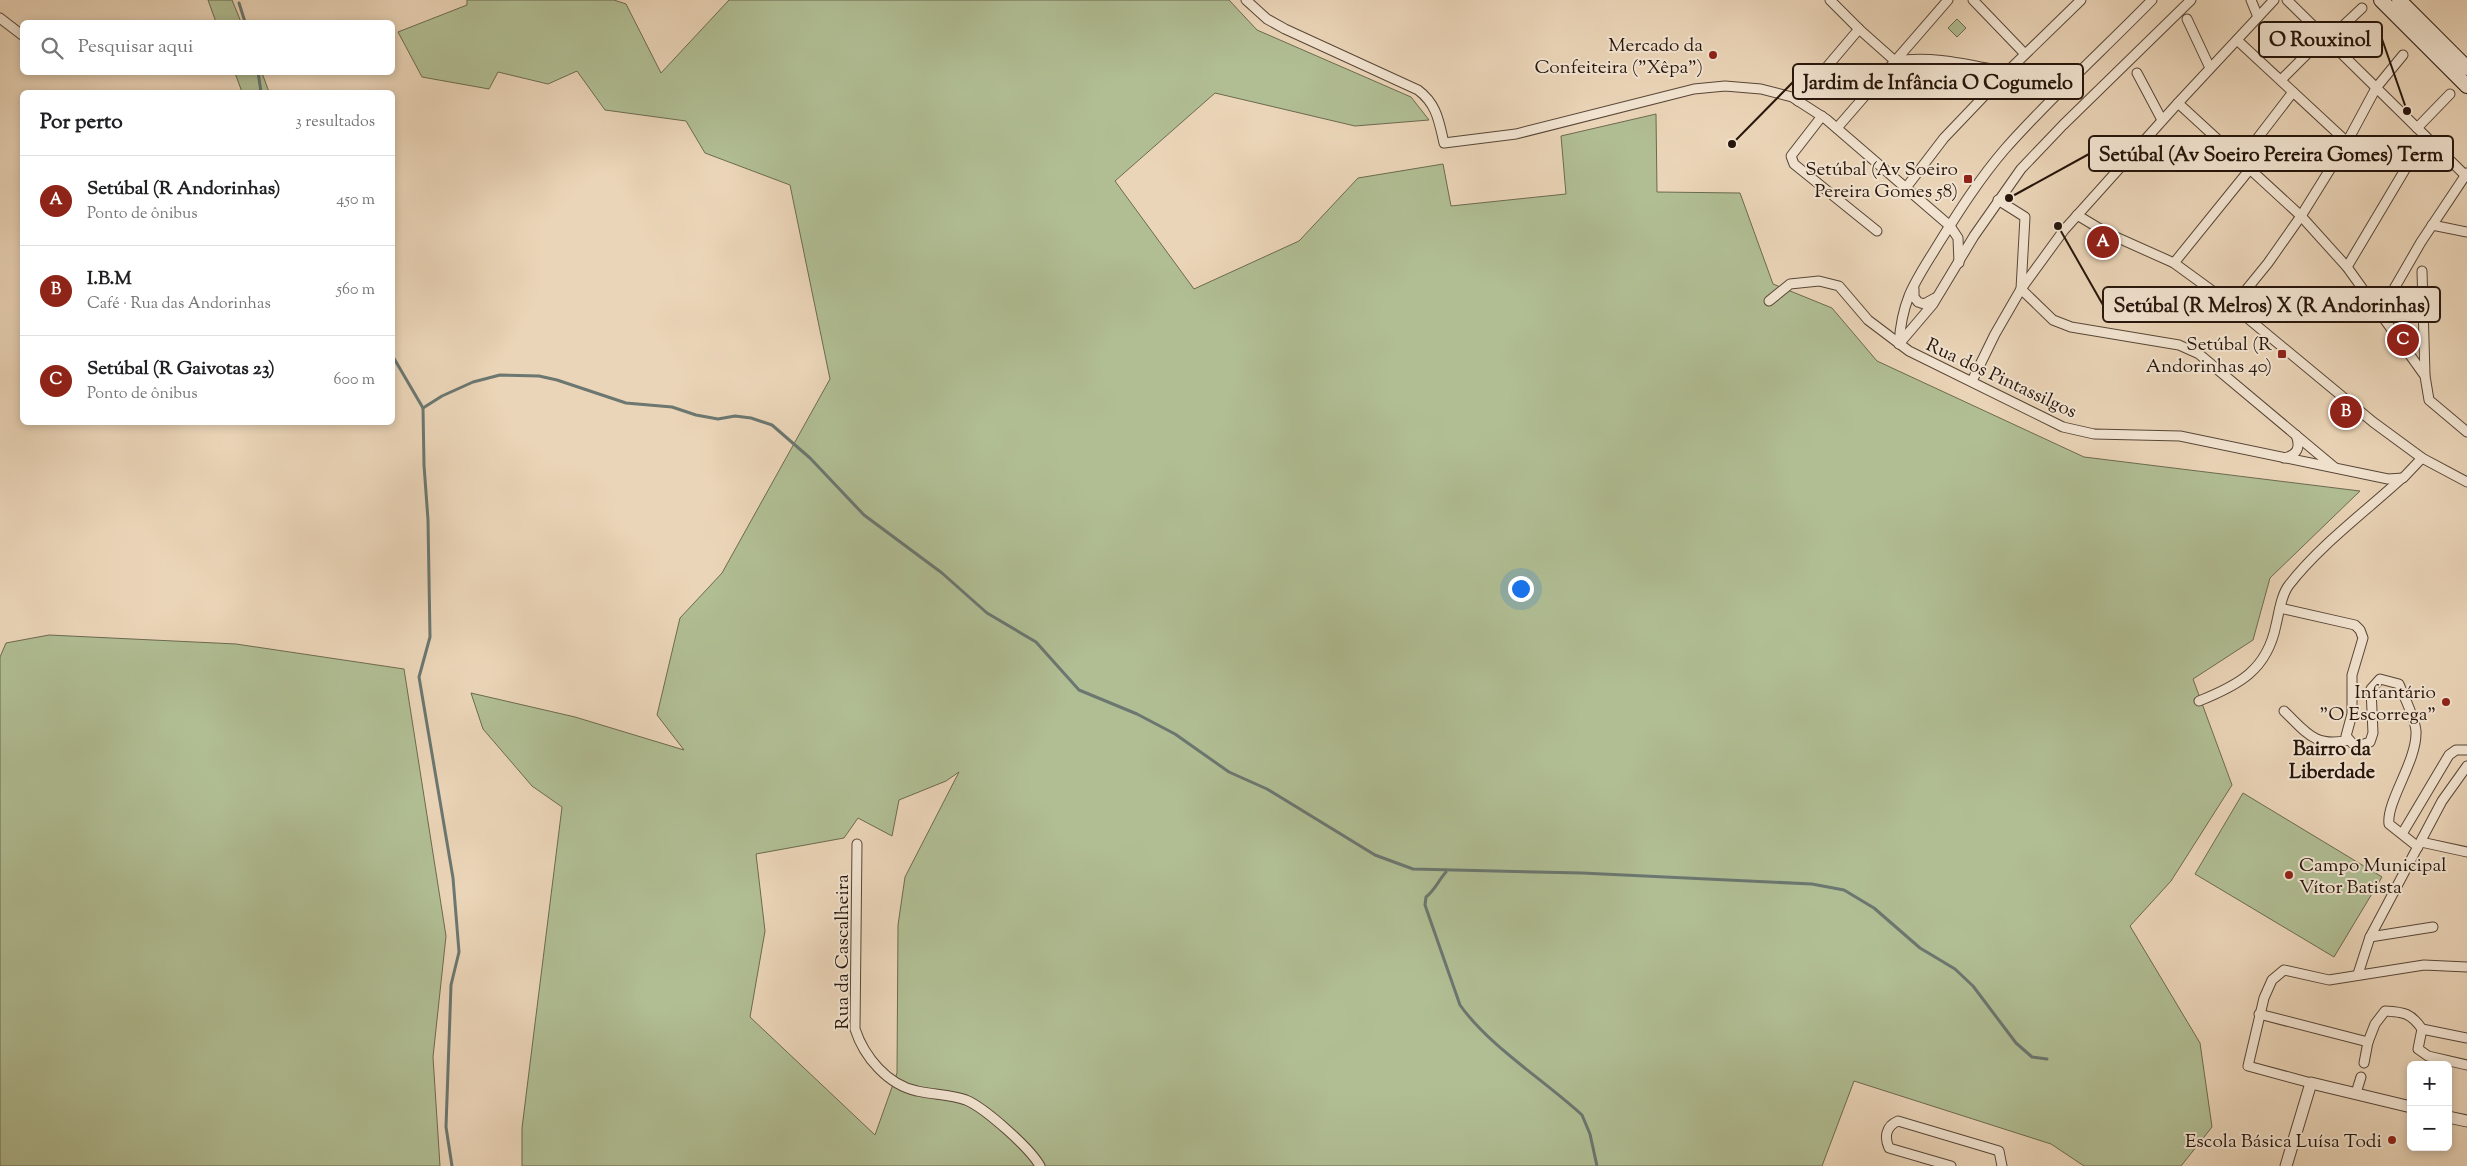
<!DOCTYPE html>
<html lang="pt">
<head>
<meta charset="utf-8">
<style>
  body { margin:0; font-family:"Sorts Mill Goudy",serif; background:#f6f6f6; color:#202124 }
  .controls { position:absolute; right:15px; bottom:15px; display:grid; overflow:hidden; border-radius:8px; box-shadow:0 2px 8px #0003 }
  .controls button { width:45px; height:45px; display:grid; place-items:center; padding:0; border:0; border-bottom:1px solid #e0e0e0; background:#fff; color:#202124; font:25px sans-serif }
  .you { position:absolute; left:1520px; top:588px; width:18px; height:18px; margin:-12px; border:4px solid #fff; border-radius:50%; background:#1a73e8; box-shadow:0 0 0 8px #1a73e833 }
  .badge { display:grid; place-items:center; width:32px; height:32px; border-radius:50%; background:#8f2418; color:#fff; font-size:16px; font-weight:700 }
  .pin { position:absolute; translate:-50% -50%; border:2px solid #fff; box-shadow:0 1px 5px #0006 }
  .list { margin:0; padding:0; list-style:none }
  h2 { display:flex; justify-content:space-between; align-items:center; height:65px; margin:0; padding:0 20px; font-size:21px }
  h2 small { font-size:16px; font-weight:400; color:#757577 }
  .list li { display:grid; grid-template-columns:32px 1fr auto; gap:15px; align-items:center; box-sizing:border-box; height:90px; padding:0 20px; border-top:1px solid #e0e0e0 }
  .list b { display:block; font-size:19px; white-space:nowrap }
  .list p { margin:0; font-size:16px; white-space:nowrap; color:#757577 }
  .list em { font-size:16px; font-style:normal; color:#757577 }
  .icon { flex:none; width:28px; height:28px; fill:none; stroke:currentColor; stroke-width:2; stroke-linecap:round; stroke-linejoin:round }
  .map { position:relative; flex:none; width:2467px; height:1166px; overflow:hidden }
  .search { position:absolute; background:#fff; box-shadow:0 2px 8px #0003; left:20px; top:20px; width:375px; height:55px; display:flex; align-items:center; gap:12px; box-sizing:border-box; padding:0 18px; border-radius:8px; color:#757577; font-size:19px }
  .panel { position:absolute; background:#fff; box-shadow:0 2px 8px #0003; left:20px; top:90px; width:375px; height:335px; border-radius:8px }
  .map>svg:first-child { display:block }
  .green { fill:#b1be94; stroke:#6c6a50; fill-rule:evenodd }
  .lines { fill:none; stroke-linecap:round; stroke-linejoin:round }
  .stream { stroke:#6b7770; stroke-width:3 }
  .minor-casing { stroke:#584637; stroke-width:11 }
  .tertiary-casing { stroke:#584637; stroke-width:13 }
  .secondary-casing { stroke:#27160c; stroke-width:16 }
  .minor { stroke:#f2e4d1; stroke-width:9 }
  .tertiary { stroke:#f2e4d1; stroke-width:11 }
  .secondary { stroke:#f2e4d1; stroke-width:14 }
  .poi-dot { fill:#8f2418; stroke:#f2e4d1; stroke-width:2 }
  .labels { text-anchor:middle; stroke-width:4; stroke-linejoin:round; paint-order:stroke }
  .poi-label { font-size:19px; fill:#27160c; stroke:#f2e4d1; text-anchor:end }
  .street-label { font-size:19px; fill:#27160c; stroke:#f2e4d1 }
  .neighbourhood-label { font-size:20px; font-weight:bold; fill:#27160c; stroke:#f2e4d1 }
  .leader { fill:none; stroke:#27160c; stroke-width:2 }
  .callout-dot { fill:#27160c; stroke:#f2e4d1; stroke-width:2 }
  .callout { fill:#f2e4d1; stroke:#27160c; stroke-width:2 }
  .callout-label { font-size:20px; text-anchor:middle; font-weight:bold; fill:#27160c }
</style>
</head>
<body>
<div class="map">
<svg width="2467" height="1166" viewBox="0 0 2467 1166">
  <rect width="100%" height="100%" fill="#ebd5b8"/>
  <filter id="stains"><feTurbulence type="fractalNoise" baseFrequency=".004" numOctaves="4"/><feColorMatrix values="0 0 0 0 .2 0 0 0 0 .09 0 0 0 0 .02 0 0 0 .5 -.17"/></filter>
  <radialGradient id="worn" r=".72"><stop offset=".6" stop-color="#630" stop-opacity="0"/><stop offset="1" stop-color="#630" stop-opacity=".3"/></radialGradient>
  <!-- green -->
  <g class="green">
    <path d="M208 0H232L241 22H216Z"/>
    <path d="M467 0H614L626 4 661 73 729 0H1229L1257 30 1411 97 1429 120 1355 126 1215 93 1115 181 1194 289 1299 241 1358 178 1443 164 1451 206 1566 194 1561 136 1656 114 1657 192 1740 193 1773 284 1832 308 1877 361 2084 457 2360 491 2270 578 2253 640 2193 679 2232 785 2171 881 2130 926 2200 1043 2212 1127 2181 1166H2084L2051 1144 1854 1081 1822 1166H522V1128L562 807 532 786 483 729 471 693 575 717 684 750 657 715 680 618 722 573 830 379 790 185 705 153 686 121 605 110 577 71 548 84 498 72 489 89 422 77 398 32 467 5ZM959 772 905 877 898 925 897 1073 875 1135 750 1017 765 931 756 854 844 838 858 818 892 836 899 800 946 781Z"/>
    <path d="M1957 19 1966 28 1957 37 1948 28Z"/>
    <path d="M235 73H262L269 92H242Z"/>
    <path d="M49 635 236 644 404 669 446 936 433 1057 440 1166H0V657L6 643Z"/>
    <path d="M2243 793 2382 877 2334 957 2195 874Z"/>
  </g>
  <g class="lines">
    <!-- stream -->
    <g class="stream">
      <path d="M239 3 245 22"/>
      <path d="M258 72 261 92"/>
      <path d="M392 355 423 408 424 465 428 520 430 637 419 677 453 878 459 952 451 985 446 1127 452 1166"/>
      <path d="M423 408 442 396 473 382 500 375 539 376 557 380 626 403 672 407 696 415 718 419 735 416 751 418 772 425 810 458 864 515 942 573 987 613 1036 642 1079 690 1137 714 1175 734 1229 772 1267 789 1375 855 1413 869 1582 873 1812 884 1844 890 1874 908 1920 948 1955 969 1973 986 2016 1043 2032 1057 2047 1059"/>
      <path d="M1446 872C1438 881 1435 890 1426 897L1425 905 1460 1005C1489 1046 1544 1080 1582 1115L1590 1134 1597 1166"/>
    </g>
    <!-- minor casing -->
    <g class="minor-casing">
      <g id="minor">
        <path d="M1246 0 1267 19 1285 29 1418 90C1437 104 1439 122 1444 143L1516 134 1694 89 1725 86 1761 89 1792 97 1826 119 1950 226 1958 238 1959 263"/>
        <path d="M1830 0 1859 29"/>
        <path d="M1973 0 2025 54"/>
        <path d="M2251 0 2258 17"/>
        <path d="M2287 0 2465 175"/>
        <path d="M0 18 22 35"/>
        <path d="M2187 19 2210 68"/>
        <path d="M2237 40 2347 142"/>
        <path d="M2328 40 2362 8"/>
        <path d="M1895 61C1933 55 1969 65 2007 72"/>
        <path d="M2137 73 2162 120"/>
        <path d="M2281 80 2324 37"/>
        <path d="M1798 101 1859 29 1895 61"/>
        <path d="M2178 103 2301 216 2347 267 2425 376 2429 400 2467 432"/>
        <path d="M1822 116 1791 156 1794 164 1877 231"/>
        <path d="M1837 128 1948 0"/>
        <path d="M2417 128 2450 94"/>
        <path d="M2240 161 2293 92"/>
        <path d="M1905 189 1944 138 2007 72 2081 0"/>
        <path d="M1998 200 2025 217 2021 289 2053 320 2071 327 2179 345 2199 354 2334 467"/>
        <path d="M2077 215 2107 233 2174 263 2233 306 2373 422 2422 458 2467 482"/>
        <path d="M2432 225 2467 232"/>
        <path d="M2174 263 2250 169"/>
        <path d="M2347 267 2425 136"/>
        <path d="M2422 271 2425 375"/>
        <path d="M1914 289V297L1918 302 1924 304 1935 298"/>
        <path d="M1769 301 1790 284 1819 281 1839 286 1868 320 1909 351 2063 427 2094 434 2180 436 2388 479 2403 478 2422 458"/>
        <path d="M2233 306 2268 263 2301 216 2347 142 2376 88 2403 55"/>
        <path d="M2380 313 2421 242 2467 173"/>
        <path d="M1899 344 1933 304 1974 236 2021 169 2063 125 2191 0"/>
        <path d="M1899 344C1902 297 1916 281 1939 243 1959 211 1980 178 2005 149 2051 97 2103 50 2152 0"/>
        <path d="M1972 381 1995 334 2021 289 2064 230 2178 103 2274 0"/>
        <path d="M2284 458C2297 455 2301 448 2296 435"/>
        <path d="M2280 608 2355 625 2360 630 2363 638 2352 675V714L2346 736 2353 744 2361 745 2370 742 2373 733 2371 689 2380 679 2399 684C2404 697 2416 720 2416 732 2417 761 2386 802 2389 824L2418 847"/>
        <path d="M2199 701C2239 685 2267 670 2276 625 2279 613 2281 595 2289 585 2319 546 2365 512 2402 478"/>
        <path d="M2284 711C2307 733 2315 748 2349 740"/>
        <path d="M2402 834 2449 755 2456 750H2467"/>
        <path d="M2421 842 2467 852"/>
        <path d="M857 844 855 1029C864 1057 888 1085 917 1091 934 1095 950 1094 966 1100 985 1108 1030 1148 1040 1166"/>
        <path d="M2370 937 2433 927"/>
        <path d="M2358 974 2370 937 2442 801 2467 766"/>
        <path d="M2259 1014 2368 1042 2364 1063"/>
        <path d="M2422 1029 2467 1038"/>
        <path d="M2368 1042 2375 1024 2385 1011C2404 1012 2411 1013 2422 1029L2418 1049 2428 1056 2467 1065"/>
        <path d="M2311 1083 2248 1066 2264 998 2272 980 2284 970 2329 980 2424 965 2467 967"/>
        <path d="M2356 1093 2361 1077"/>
        <path d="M1951 1166 1889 1148C1884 1137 1886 1126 1898 1121L1999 1151 2002 1166"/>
      </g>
    </g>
    <!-- tertiary casing -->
    <g class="tertiary-casing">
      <g id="tertiary">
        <path d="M2448 1117 2467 1121"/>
        <path d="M2286 1166 2311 1083 2411 1107"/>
      </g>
    </g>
    <!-- secondary casing -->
    <g class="secondary-casing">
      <g id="secondary">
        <path d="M2381 0 2467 86"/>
        <path d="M2399 0 2467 68"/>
      </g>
    </g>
    <!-- minor -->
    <use href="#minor" class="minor"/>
    <!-- tertiary -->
    <use href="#tertiary" class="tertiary"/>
    <!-- secondary -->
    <use href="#secondary" class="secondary"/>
  </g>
  <!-- markers -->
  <g class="poi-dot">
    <circle cx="1713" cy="55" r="5"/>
    <rect x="1963" y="174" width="10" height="10" rx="2.5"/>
    <rect x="2277" y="349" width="10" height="10" rx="2.5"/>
    <circle cx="2446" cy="702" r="5"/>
    <circle cx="2289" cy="875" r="5"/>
    <circle cx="2392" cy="1140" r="5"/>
  </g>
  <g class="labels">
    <!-- poi labels -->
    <g class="poi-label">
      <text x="1703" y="51">Mercado da<tspan x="1703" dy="22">Confeiteira ("Xêpa")</tspan></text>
      <text x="1958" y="175">Setúbal (Av Soeiro<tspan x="1958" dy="22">Pereira Gomes 58)</tspan></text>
      <text x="2272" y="350">Setúbal (R<tspan x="2272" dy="22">Andorinhas 40)</tspan></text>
      <text x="2436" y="698">Infantário<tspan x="2436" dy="22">"O Escorrega"</tspan></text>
      <text x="2299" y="871" text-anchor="start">Campo Municipal<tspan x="2299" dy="22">Vítor Batista</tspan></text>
      <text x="2382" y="1147">Escola Básica Luísa Todi</text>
    </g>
    <!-- street labels -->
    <g class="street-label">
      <text transform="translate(2002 377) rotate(25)" y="7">Rua dos Pintassilgos</text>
      <text transform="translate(841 952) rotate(-90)" y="7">Rua da Cascalheira</text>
    </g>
    <!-- neighbourhood labels -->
    <g class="neighbourhood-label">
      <text x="2332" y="755">Bairro da<tspan x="2332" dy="23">Liberdade</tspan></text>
    </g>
  </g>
  <!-- callouts -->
  <path class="leader" d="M2407 111L2382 39M1732 144L1793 82M2009 198L2089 154M2058 226L2103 305"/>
  <g class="callout-dot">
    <circle cx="2407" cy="111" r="5"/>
    <circle cx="1732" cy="144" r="5"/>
    <circle cx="2009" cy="198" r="5"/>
    <circle cx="2058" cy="226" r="5"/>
  </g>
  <g class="callout">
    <rect x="2259" y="22" width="123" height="35" rx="5"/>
    <rect x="1793" y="64" width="290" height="35" rx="5"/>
    <rect x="2089" y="136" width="364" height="35" rx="5"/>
    <rect x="2103" y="287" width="337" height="35" rx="5"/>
  </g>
  <g class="callout-label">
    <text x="2320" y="46">O Rouxinol</text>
    <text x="1938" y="89">Jardim de Infância O Cogumelo</text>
    <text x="2271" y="161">Setúbal (Av Soeiro Pereira Gomes) Term</text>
    <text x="2272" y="312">Setúbal (R Melros) X (R Andorinhas)</text>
  </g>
  <rect width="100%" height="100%" filter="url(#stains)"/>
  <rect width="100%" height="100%" fill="url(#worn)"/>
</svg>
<div class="controls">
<button>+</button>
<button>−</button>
</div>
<div class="you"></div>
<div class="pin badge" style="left:2103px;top:242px">A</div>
<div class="pin badge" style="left:2346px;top:412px">B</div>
<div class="pin badge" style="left:2403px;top:340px">C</div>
<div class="search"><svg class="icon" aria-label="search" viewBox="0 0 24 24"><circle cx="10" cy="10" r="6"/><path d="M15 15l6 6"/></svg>Pesquisar aqui</div>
<section class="panel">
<h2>Por perto<small>3 resultados</small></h2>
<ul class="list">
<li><span class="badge">A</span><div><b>Setúbal (R Andorinhas)</b><p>Ponto de ônibus</p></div><em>450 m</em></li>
<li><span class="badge">B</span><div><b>I.B.M</b><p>Café · Rua das Andorinhas</p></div><em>560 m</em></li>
<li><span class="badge">C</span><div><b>Setúbal (R Gaivotas 23)</b><p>Ponto de ônibus</p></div><em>600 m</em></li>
</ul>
</section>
</div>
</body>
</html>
